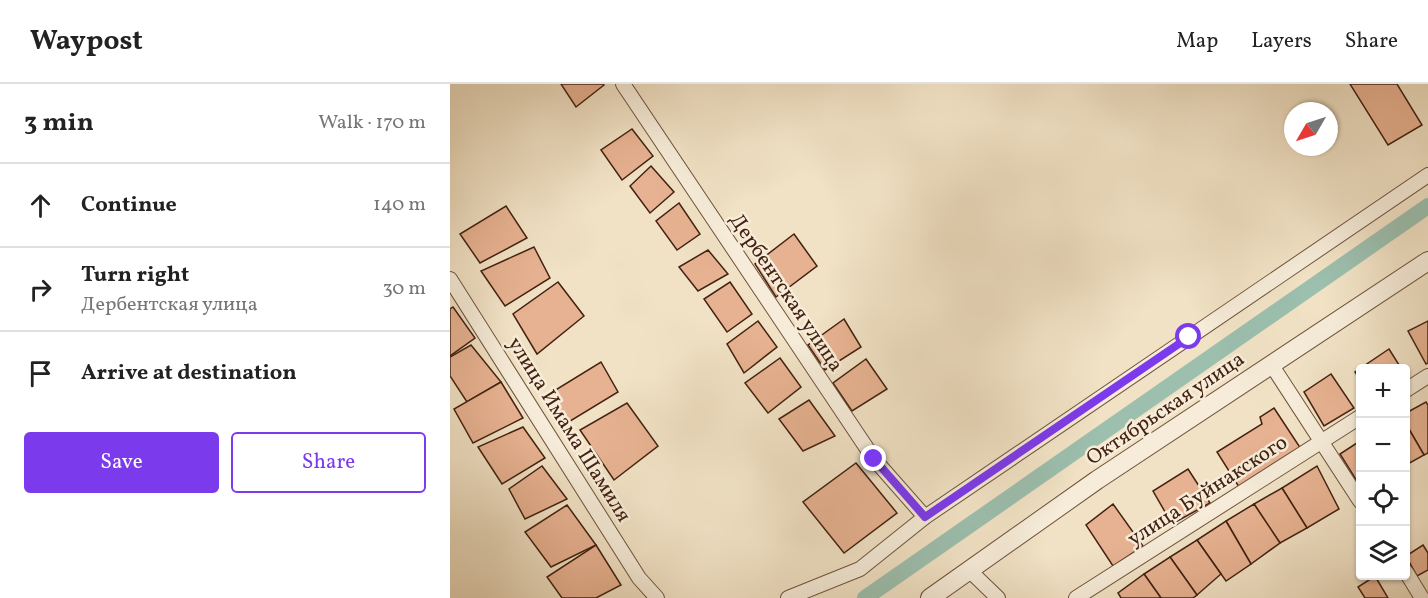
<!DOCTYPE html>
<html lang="en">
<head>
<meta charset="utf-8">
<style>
  body { margin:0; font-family:Vollkorn,serif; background:#f2f2f2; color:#222 }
  .controls { position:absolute; right:18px; bottom:18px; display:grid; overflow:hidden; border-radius:6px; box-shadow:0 2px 4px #0004 }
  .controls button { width:54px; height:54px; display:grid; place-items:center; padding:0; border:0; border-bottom:2px solid #e0e0e0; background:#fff; color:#222; font:30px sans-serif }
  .compass { position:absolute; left:834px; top:18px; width:54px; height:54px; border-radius:50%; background:#fff; box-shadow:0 2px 4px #0004; rotate:231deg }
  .stop { position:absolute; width:18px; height:18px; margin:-14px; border:4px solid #7c3aed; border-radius:50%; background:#fff }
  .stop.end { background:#7c3aed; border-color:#fff; box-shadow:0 2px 6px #0008 }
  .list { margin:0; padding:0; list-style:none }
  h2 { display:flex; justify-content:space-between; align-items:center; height:78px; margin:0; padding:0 24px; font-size:26px }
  h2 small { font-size:20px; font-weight:400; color:#767676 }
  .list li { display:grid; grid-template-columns:39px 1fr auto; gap:18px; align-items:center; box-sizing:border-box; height:84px; padding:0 24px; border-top:2px solid #e0e0e0 }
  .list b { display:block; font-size:22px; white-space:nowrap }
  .list p { margin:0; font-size:20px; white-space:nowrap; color:#767676 }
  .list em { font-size:20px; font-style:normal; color:#767676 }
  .actions { display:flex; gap:12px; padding:18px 24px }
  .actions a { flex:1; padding:14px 0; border:2px solid #7c3aed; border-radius:6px; text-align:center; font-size:21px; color:#7c3aed }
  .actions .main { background:#7c3aed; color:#fff }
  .icon { flex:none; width:33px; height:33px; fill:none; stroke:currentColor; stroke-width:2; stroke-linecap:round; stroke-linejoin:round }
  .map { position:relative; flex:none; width:978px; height:514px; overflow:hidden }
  header { display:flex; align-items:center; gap:36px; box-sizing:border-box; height:84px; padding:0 30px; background:#fff; border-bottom:2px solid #e0e0e0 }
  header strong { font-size:28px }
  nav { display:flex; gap:33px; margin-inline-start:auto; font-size:21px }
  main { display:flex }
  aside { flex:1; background:#fff }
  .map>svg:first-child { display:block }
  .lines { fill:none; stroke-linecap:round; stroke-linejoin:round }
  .canal { stroke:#9cbfae; stroke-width:16 }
  .building { fill:#e7b291; stroke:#432211; stroke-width:1.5 }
  .minor-casing { stroke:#6e523e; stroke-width:16 }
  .tertiary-casing { stroke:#6e523e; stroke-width:20 }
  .minor { stroke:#f6ecd9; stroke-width:14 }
  .tertiary { stroke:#f6ecd9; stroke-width:18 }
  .route { stroke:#7c3aed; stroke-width:8 }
  .labels { text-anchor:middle; stroke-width:5; stroke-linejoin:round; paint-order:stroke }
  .street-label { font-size:21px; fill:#432211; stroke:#f6ecd9 }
</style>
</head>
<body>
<header>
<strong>Waypost</strong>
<nav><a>Map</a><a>Layers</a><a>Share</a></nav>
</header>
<main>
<aside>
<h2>3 min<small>Walk · 170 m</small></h2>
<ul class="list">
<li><svg class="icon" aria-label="ahead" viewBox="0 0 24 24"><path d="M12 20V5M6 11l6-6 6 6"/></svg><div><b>Continue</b></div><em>140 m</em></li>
<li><svg class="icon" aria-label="right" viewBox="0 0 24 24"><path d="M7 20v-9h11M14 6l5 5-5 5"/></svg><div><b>Turn right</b><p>Дербентская улица</p></div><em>30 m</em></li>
<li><svg class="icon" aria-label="arrive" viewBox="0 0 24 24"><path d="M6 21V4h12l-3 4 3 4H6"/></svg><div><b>Arrive at destination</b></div></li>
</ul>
<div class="actions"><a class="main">Save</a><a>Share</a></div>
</aside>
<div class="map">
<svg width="978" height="514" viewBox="0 0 978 514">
  <rect width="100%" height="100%" fill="#f1e2c5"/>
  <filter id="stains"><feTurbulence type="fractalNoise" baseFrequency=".00333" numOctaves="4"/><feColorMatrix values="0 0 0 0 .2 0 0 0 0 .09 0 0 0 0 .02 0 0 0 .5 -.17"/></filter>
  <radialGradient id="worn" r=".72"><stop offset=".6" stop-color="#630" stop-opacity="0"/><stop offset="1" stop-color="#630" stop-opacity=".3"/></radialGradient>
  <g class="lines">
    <!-- canal -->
    <path class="canal" d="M415 514 978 122"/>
  </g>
  <!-- building -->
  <g class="building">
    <path d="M111 0H153L154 1 126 23Z"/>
    <path d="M900 0H947L972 41 938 61Z"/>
    <path d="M182 45 203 72 172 96 151 66Z"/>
    <path d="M201 82 224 108 200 129 180 102Z"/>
    <path d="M229 119 250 150 227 166 206 137Z"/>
    <path d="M56 122 77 154 30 179 10 150Z"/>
    <path d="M344 150 367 182 326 213 305 180Z"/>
    <path d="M84 163 100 194 55 222 31 187Z"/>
    <path d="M258 166 278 190 248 207 229 183Z"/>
    <path d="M108 198 134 232 87 270 63 230Z"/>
    <path d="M280 198 302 230 277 248 254 215Z"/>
    <path d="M3 223 25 254 0 272V225Z"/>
    <path d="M394 235 411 263 375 286 358 261Z"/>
    <path d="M308 237 327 263 294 289 277 260Z"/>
    <path d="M978 237V279L976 280 958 247Z"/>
    <path d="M21 261 51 298 17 318 0 292V273Z"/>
    <path d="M939 265 951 284H910V296L905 288Z"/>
    <path d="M330 274 351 303 318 329 295 299Z"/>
    <path d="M416 275 437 305 402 327 383 299Z"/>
    <path d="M151 278 168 308 117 339 99 310Z"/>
    <path d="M881 290 904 324 874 342 854 308Z"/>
    <path d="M51 298 73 334 23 359 4 325Z"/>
    <path d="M359 316 385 352 353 367 329 335Z"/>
    <path d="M976 318 978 321V369L974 371 956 340V329Z"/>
    <path d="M177 319 208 362 164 396 130 346Z"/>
    <path d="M824 324 851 365 789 403 767 368 812 340 810 333Z"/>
    <path d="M956 340 974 371 956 381Z"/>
    <path d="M73 343 95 374 52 400 28 363Z"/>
    <path d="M910 357V402L890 370Z"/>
    <path d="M406 379 447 429 394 469 353 418Z"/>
    <path d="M92 382 117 415 75 435 59 405Z"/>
    <path d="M867 382 889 425 857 444 832 404Z"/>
    <path d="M738 385 760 419 722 440 703 407Z"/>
    <path d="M832 404 857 444 830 459 804 420Z"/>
    <path d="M663 420 693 462 663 482 636 441Z"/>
    <path d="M804 420 830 459 801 480 776 437Z"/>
    <path d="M117 421 146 461 101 483 75 448Z"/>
    <path d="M776 437 801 480 776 497 747 456Z"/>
    <path d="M747 456 771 490 747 511 720 473Z"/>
    <path d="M146 461 171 501 146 514H112L97 493Z"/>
    <path d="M973 461 978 469V486L967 492 956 472Z"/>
    <path d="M720 473 747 511 743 514H711L694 490Z"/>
    <path d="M694 490 711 514H671L668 509Z"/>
    <path d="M925 492 938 514H915L908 503Z"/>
  </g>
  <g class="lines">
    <!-- minor casing -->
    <g class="minor-casing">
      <g id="minor">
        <path d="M173 0 424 375 475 433"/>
        <path d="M0 195 189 494 207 514"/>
        <path d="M821 280 910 417"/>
        <path d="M956 306 978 292"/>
        <path d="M519 486 548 514"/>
        <path d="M956 488 972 514"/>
        <path d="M338 514 410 485 475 433 978 91"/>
        <path d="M626 514 910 333"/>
      </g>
    </g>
    <!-- tertiary casing -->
    <g class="tertiary-casing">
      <path id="tertiary" d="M480 514 647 396 978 177"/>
    </g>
    <!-- minor -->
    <use href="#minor" class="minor"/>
    <!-- tertiary -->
    <use href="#tertiary" class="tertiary"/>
  </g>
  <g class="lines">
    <!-- route -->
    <path class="route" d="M424 375 475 433 739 253"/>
  </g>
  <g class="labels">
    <!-- street labels -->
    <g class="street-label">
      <text transform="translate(337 208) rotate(56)" y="7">Дербентская улица</text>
      <text transform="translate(715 324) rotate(-34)" y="7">Октябрьская улица</text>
      <text transform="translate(120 345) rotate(58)" y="7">улица Имама Шамиля</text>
      <text transform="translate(757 406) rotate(-33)" y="7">улица Буйнакского</text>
    </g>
  </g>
  <rect width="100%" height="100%" filter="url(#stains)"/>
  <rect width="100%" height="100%" fill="url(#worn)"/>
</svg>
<div class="controls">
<button>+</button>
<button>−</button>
<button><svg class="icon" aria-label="locate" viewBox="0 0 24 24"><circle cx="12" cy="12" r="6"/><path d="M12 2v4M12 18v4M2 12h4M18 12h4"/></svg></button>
<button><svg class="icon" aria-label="layers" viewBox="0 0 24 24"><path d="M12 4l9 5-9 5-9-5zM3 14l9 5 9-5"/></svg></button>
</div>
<svg class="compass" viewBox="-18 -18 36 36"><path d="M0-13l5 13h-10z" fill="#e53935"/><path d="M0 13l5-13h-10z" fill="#767676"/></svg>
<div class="stop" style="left:739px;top:253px"></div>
<div class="stop end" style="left:424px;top:375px"></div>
</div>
</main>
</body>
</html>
